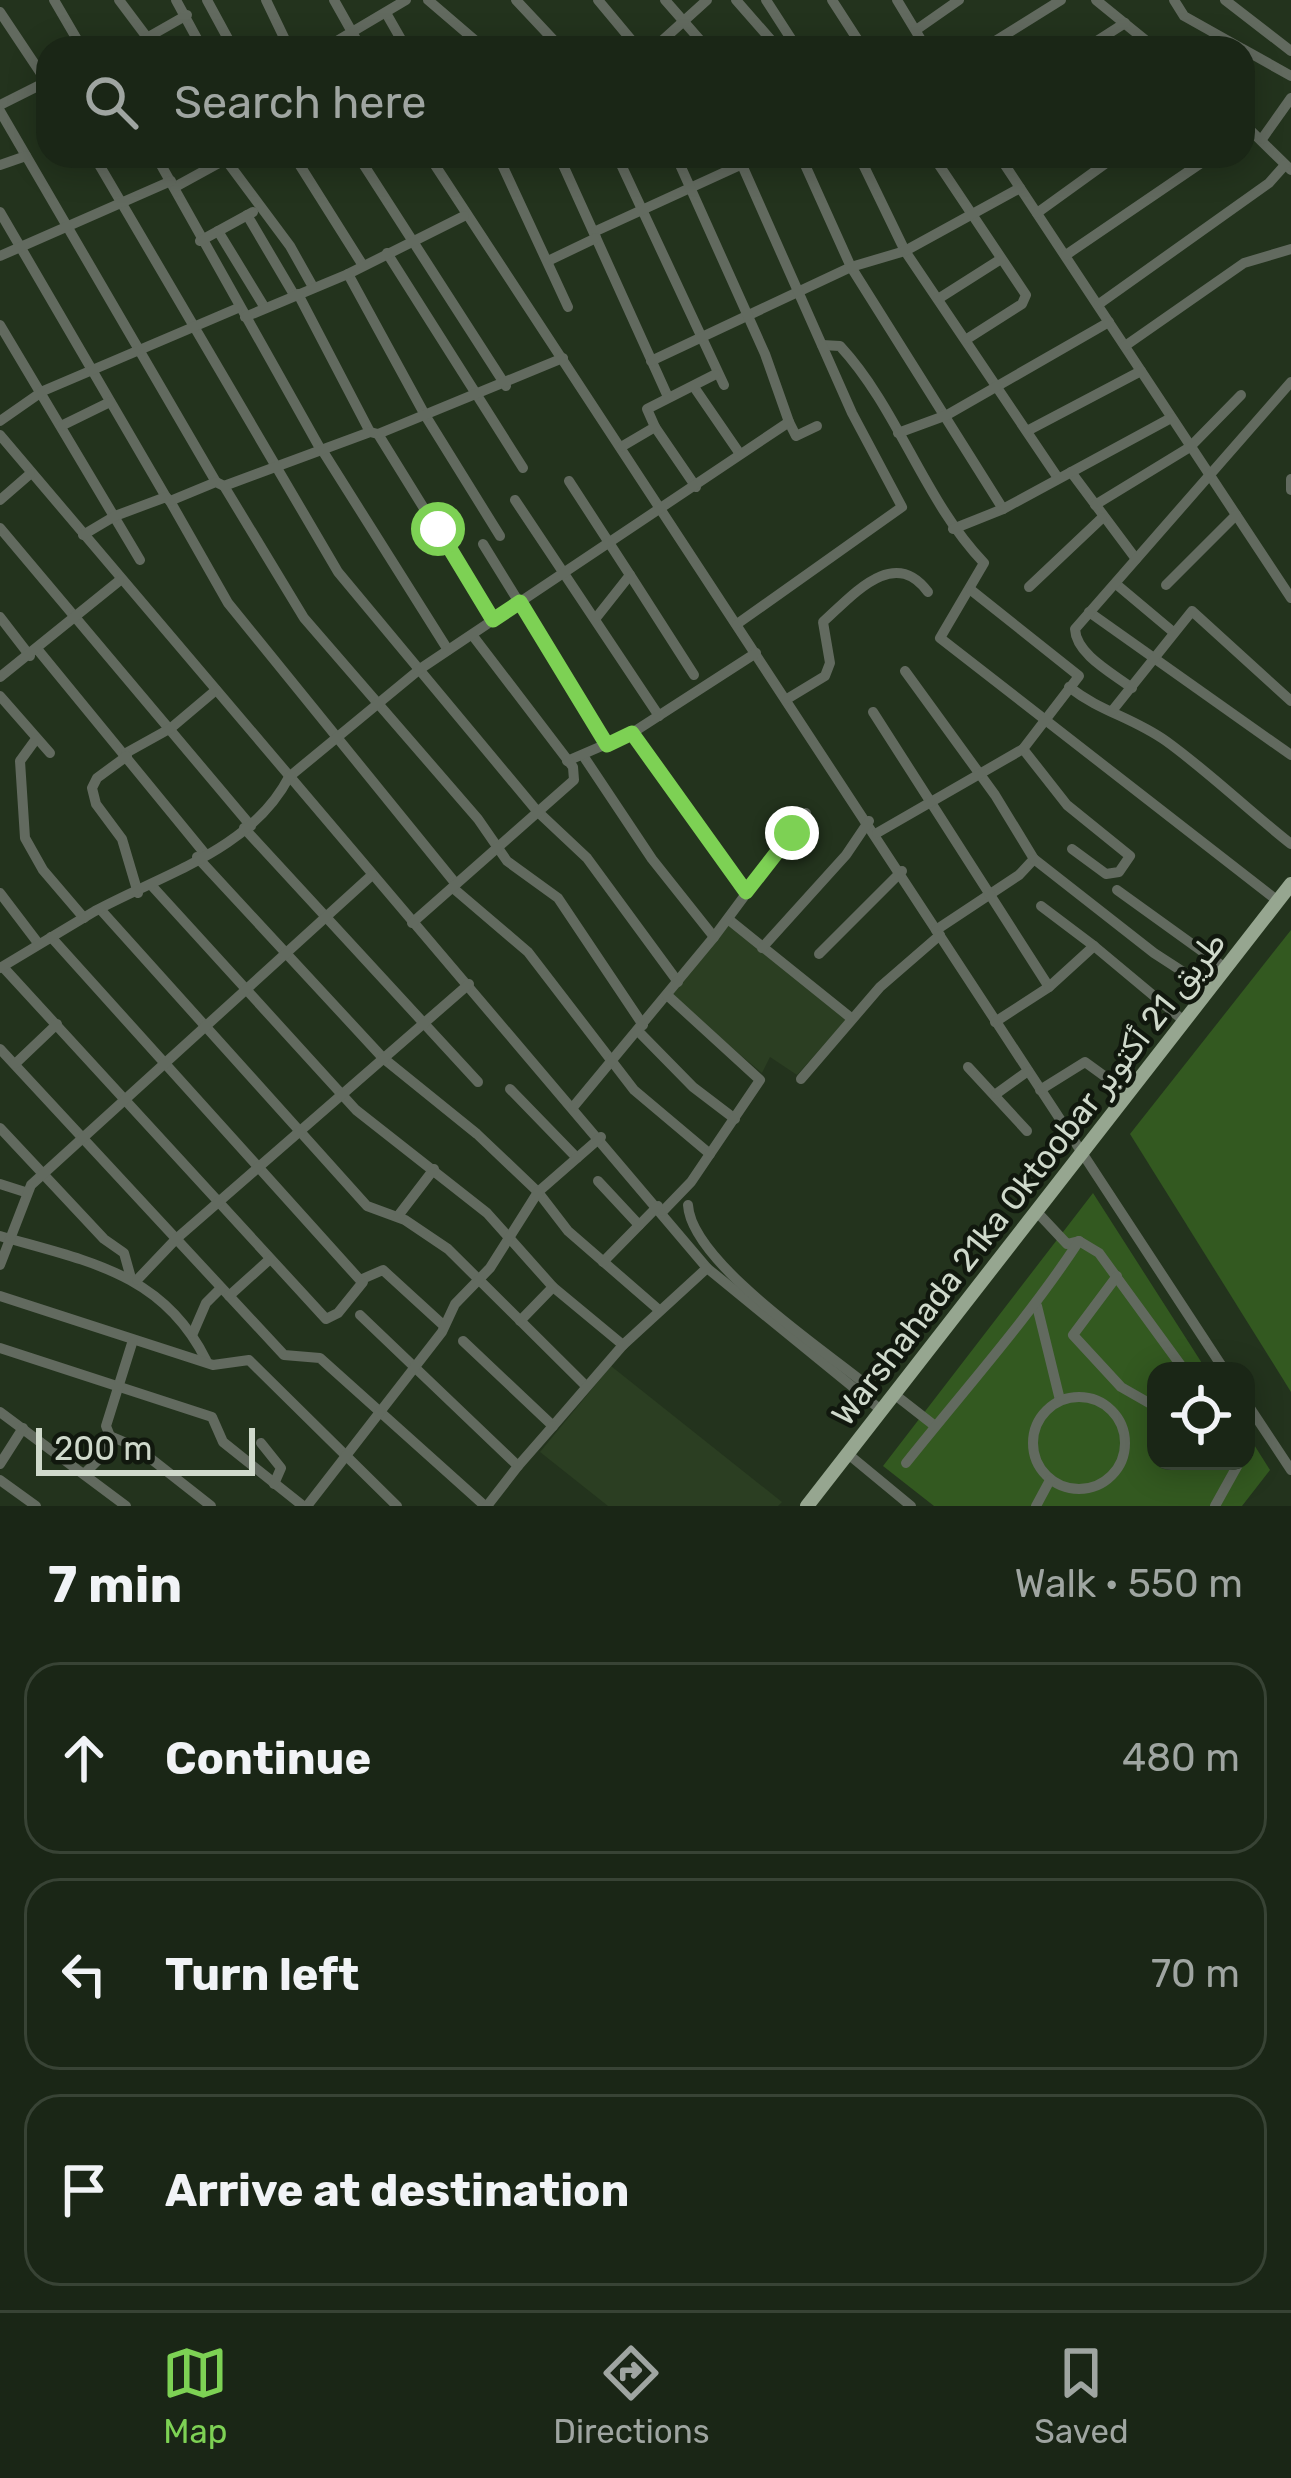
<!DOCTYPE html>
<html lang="en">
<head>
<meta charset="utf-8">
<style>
  body { margin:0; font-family:Rubik,Cairo,sans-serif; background:#232e1f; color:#f1f3f6 }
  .controls { position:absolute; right:36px; bottom:36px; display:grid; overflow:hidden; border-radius:24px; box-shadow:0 6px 30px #0003 }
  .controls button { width:108px; height:108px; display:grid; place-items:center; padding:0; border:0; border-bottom:3px solid #384335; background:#1a2616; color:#f1f3f6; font:60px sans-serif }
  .scale { position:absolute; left:36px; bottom:30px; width:219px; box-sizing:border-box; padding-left:12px; border:6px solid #cfd9cb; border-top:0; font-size:33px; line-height:42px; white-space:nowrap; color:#cfd9cb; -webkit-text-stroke:9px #11180e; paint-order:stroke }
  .stop { position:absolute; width:36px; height:36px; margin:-27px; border:9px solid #7dd154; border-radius:50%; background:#fff }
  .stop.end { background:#7dd154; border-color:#fff; box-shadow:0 3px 12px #0008 }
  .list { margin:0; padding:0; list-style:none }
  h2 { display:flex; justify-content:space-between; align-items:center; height:156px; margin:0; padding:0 48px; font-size:51px }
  h2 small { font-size:39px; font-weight:400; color:#9fa5a1 }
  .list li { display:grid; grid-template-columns:78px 1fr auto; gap:36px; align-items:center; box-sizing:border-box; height:192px; margin:0 24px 24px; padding:0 24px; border:3px solid #384335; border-radius:36px }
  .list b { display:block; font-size:45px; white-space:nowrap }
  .list em { font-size:39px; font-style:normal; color:#9fa5a1 }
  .icon { flex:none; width:66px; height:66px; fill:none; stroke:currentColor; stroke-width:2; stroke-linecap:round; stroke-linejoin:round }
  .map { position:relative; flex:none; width:1291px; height:1506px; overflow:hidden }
  .search { position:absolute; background:#1a2616; box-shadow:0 6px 30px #0003; left:36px; right:36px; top:36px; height:132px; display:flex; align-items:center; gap:30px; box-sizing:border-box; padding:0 42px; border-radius:36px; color:#9fa5a1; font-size:45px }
  .sheet { height:804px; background:#1a2616 }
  nav { display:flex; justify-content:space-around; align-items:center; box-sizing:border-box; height:168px; border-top:3px solid #384335; background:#1a2616; font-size:33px; color:#9fa5a1 }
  nav a { display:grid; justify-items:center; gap:6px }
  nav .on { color:#7dd154 }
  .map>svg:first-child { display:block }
  .built { fill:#2b3e22 }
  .green { fill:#335920 }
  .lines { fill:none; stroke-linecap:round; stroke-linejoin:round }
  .minor { stroke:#626a5f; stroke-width:10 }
  .major { stroke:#96a690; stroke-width:14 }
  .route { stroke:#7dd154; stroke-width:15 }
  .labels { text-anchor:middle; stroke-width:9; stroke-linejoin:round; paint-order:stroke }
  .street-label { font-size:33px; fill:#cfd9cb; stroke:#11180e }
</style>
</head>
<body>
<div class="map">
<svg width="1291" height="1506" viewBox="0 0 1291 1506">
  <rect width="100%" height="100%" fill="#23331d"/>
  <!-- built -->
  <g class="built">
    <path d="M728 924 848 1018 797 1075 770 1057 762 1073 670 996Z"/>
    <path d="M611 1366 782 1502 778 1506H608L540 1452Z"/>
  </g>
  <!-- green -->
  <g class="green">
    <path d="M1291 930V1392L1130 1134Z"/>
    <path d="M1093 1193 1207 1371H1156V1461H1246V1432L1270 1470 1242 1506H934L883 1466Z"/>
  </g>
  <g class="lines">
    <!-- minor -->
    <g class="minor">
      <path d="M54 0 82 48"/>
      <path d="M119 0 155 48"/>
      <path d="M176 0 202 48"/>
      <path d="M207 0 233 48"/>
      <path d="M266 0 289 48"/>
      <path d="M334 0 361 48"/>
      <path d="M428 0 484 48"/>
      <path d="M516 0 561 48"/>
      <path d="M598 0 638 48"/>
      <path d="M665 0 707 48"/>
      <path d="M736 0 778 48"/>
      <path d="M766 0 797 48"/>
      <path d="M832 0 863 48"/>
      <path d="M897 0 926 48"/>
      <path d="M1096 0 1155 48"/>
      <path d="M1174 0 1184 16 1241 48"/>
      <path d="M1225 0 1291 51"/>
      <path d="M0 12 48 84"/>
      <path d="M386 13 406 48"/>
      <path d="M916 30 959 0"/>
      <path d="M129 48 187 15"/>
      <path d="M325 48 406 0"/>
      <path d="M654 48 707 0"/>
      <path d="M984 48 1061 0"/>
      <path d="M1086 48 1125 23"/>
      <path d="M1243 49 1291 76"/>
      <path d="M0 105 48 81"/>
      <path d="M0 111 216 482"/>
      <path d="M1243 123 1291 170"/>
      <path d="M1262 139 1291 98"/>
      <path d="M94 156 338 572 537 811 587 858 678 982"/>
      <path d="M156 156 321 450"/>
      <path d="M223 156 290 246 313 287"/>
      <path d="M294 156 362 264"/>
      <path d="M358 156 506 386"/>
      <path d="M429 156 1225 1371"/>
      <path d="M498 156 568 307"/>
      <path d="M559 156 668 397"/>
      <path d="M617 156 724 385"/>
      <path d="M801 156 851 267 1003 509"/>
      <path d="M859 156 905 251 1058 478"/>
      <path d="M933 156 1026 295 1022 304 967 339"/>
      <path d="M999 156 1291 598"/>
      <path d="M0 165 26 156"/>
      <path d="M175 187 226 159"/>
      <path d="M0 212 166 497"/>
      <path d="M1037 213 1116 156"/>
      <path d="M247 215 293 293"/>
      <path d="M218 231 265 308"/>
      <path d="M596 231 760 156"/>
      <path d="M200 241 253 212"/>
      <path d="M387 253 523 468"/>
      <path d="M1066 255 1201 163"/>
      <path d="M0 256 171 181"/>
      <path d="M550 260 596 238"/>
      <path d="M348 274 425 415 500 536"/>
      <path d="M298 294 370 432"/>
      <path d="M938 299 1001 259"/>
      <path d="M1099 304 1269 183 1285 165"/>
      <path d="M245 317 348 274 464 216"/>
      <path d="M0 325 140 560"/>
      <path d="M822 345 840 346C899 410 923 499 984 563L940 638 1278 901"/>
      <path d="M1125 346 1244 263 1291 249"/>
      <path d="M651 361 851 267 905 251 1020 188"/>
      <path d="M694 387 740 454"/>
      <path d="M0 421 43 391 238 308"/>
      <path d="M789 422 796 436 817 426"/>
      <path d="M61 426 110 402"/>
      <path d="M655 427 696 487"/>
      <path d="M1027 431 1141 371"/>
      <path d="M898 433 947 415 1109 322"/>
      <path d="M378 434 493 620"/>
      <path d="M0 435 707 1268 881 1410"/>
      <path d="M621 447 655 427 647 409 716 374"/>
      <path d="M324 453 448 650"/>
      <path d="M1071 472 1136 559"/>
      <path d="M1291 479V490"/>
      <path d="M569 481 630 575 596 618"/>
      <path d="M224 486 304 618 478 819 507 861 558 898 643 1025"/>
      <path d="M0 500 30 474"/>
      <path d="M515 500 659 716"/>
      <path d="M170 501 228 603 456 884"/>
      <path d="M1095 505 1190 447 1241 395"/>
      <path d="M0 528 251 826"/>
      <path d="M953 529 1003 509 1171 418"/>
      <path d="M83 535 115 516 166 497 170 501 216 482 224 486 370 432 378 434 563 358"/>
      <path d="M483 544 607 745"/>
      <path d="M630 575 694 675"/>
      <path d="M1116 584 1172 631"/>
      <path d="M1166 585 1236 515"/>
      <path d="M1029 587 1102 518"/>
      <path d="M1089 612 1291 755"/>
      <path d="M0 617 30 656"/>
      <path d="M737 624 902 507 852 413 738 156"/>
      <path d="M38 650 206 855"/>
      <path d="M905 671 995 795 1034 859 1019 875 936 930"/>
      <path d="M0 677 119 581"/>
      <path d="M1069 687C1101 712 1132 717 1166 741 1209 772 1249 811 1291 844"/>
      <path d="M1132 688C1112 673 1076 654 1075 629L1291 382"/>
      <path d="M0 696 50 753"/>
      <path d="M787 699 825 676 830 663 823 622C854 594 894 546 928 592"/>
      <path d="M1112 711 1192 611 1291 701"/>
      <path d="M873 712 1049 987 995 1022"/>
      <path d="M632 733 746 892"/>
      <path d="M36 739 20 761 25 838 43 870 84 918"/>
      <path d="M1023 749 1067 805 1130 856 1119 872 1106 874 1072 849"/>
      <path d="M126 753 171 728 216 690"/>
      <path d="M127 756 97 778 92 788 96 804 122 839 138 893"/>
      <path d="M584 757 652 859 714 937"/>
      <path d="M567 761 632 733 756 653"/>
      <path d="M244 828 478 1082"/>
      <path d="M877 833 1023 749 1079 676 971 590"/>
      <path d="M197 857 383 1058 477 1134 538 1192 568 1231 659 1310"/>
      <path d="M1034 859 1154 953 1208 988"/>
      <path d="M152 886 356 1110 487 1213 553 1287 623 1345"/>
      <path d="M453 888 528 952 634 1090 710 1154"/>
      <path d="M1117 890 1224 967"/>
      <path d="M0 893 38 943"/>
      <path d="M1041 906 1094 946"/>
      <path d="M100 909 367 1206 405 1220 448 1249 586 1386"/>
      <path d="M728 919 851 1018"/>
      <path d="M412 923 574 780 573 767 473 636"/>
      <path d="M51 937 360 1280 383 1270 442 1324"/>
      <path d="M762 948 846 855 869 821"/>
      <path d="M819 954 902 871"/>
      <path d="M3 967 326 1319 338 1313 363 1282"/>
      <path d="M0 968C32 949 63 930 95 911 163 874 251 850 289 777L420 669 789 422 765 354 676 156"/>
      <path d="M1049 987 1094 946 1184 1021"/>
      <path d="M639 1032 693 1087 735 1119"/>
      <path d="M0 1049 284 1355 320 1358 485 1506"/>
      <path d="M15 1064 57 1024"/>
      <path d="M968 1067 1027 1131"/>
      <path d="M801 1079 880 987 940 935"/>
      <path d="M510 1089 577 1158"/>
      <path d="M1040 1090 1085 1062 1129 1094"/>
      <path d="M996 1094 1028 1071"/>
      <path d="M574 1106 714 937 806 813"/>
      <path d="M0 1128 104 1239 124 1253 131 1278"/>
      <path d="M598 1181 639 1225"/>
      <path d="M0 1184 25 1192"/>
      <path d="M688 1205C691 1261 821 1348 864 1383L862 1394"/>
      <path d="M663 1211 691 1182 760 1080 667 995"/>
      <path d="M1036 1211 1067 1244 1079 1241 1099 1253 1185 1371"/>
      <path d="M398 1216 434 1169"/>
      <path d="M0 1236C87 1261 163 1273 206 1360"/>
      <path d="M603 1262 658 1206"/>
      <path d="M0 1265 31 1185 372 875"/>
      <path d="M1117 1276 1073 1335 1121 1387 1156 1407"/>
      <path d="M137 1280 176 1239 469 984"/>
      <path d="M0 1296 213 1365 249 1360 397 1506"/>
      <path d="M229 1296 270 1259"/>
      <path d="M1037 1306 1060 1400"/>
      <path d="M360 1315 518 1466 487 1506"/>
      <path d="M520 1321 553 1287"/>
      <path d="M193 1333 206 1303 221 1288"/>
      <path d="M463 1341 553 1426 623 1345 707 1268"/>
      <path d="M0 1348 212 1417 223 1442 303 1506"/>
      <path d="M894 1394 935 1426"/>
      <circle cx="1079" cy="1443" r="46"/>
      <path d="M1246 1402 1291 1470"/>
      <path d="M0 1412 126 1506"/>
      <path d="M110 1436 136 1447 211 1506"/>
      <path d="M261 1443 281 1468 274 1484"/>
      <path d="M848 1454 911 1506"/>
      <path d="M906 1463C965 1389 1028 1319 1079 1241"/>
      <path d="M0 1464 23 1428"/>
      <path d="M518 1466 553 1426"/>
      <path d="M85 1473 101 1457 110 1436 106 1426 133 1340"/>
      <path d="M0 1480 36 1506"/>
      <path d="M307 1506 442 1332 455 1304 490 1268 538 1192 601 1137"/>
      <path d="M1036 1506 1050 1480"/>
      <path d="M1215 1506 1240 1461"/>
    </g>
    <!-- major -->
    <path class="major" d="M807 1506 1291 884"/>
  </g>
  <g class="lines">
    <!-- route -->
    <path class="route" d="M438 529 493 620 520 602 607 745 632 733 746 892 792 833"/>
  </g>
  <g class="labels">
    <!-- street labels -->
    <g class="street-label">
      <text transform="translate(1028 1178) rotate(-52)" y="12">Warshahada 21ka Oktoobar طريق 21 أكتوبر</text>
    </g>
  </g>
</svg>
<div class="controls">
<button><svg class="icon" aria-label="locate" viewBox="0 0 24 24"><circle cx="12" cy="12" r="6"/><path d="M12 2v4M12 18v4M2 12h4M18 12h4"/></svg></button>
</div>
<div class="scale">200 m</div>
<div class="stop" style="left:438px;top:529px"></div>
<div class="stop end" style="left:792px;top:833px"></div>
<div class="search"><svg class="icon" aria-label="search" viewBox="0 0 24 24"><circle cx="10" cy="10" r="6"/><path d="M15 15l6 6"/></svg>Search here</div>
</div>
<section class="sheet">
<h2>7 min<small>Walk · 550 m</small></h2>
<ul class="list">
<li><svg class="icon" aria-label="ahead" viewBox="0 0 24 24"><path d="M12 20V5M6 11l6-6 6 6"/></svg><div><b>Continue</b></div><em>480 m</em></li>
<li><svg class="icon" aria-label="left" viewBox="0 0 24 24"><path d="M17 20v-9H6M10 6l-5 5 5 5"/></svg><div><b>Turn left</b></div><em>70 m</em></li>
<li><svg class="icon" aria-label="arrive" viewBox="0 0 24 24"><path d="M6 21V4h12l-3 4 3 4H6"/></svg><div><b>Arrive at destination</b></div></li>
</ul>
</section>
<nav>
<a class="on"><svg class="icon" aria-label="map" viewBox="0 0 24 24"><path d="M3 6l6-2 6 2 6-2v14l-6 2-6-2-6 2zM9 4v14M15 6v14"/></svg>Map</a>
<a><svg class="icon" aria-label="directions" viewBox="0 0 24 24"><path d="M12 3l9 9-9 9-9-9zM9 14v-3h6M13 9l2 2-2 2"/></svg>Directions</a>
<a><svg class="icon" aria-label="saved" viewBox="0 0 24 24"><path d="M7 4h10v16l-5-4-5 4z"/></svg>Saved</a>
</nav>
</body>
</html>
